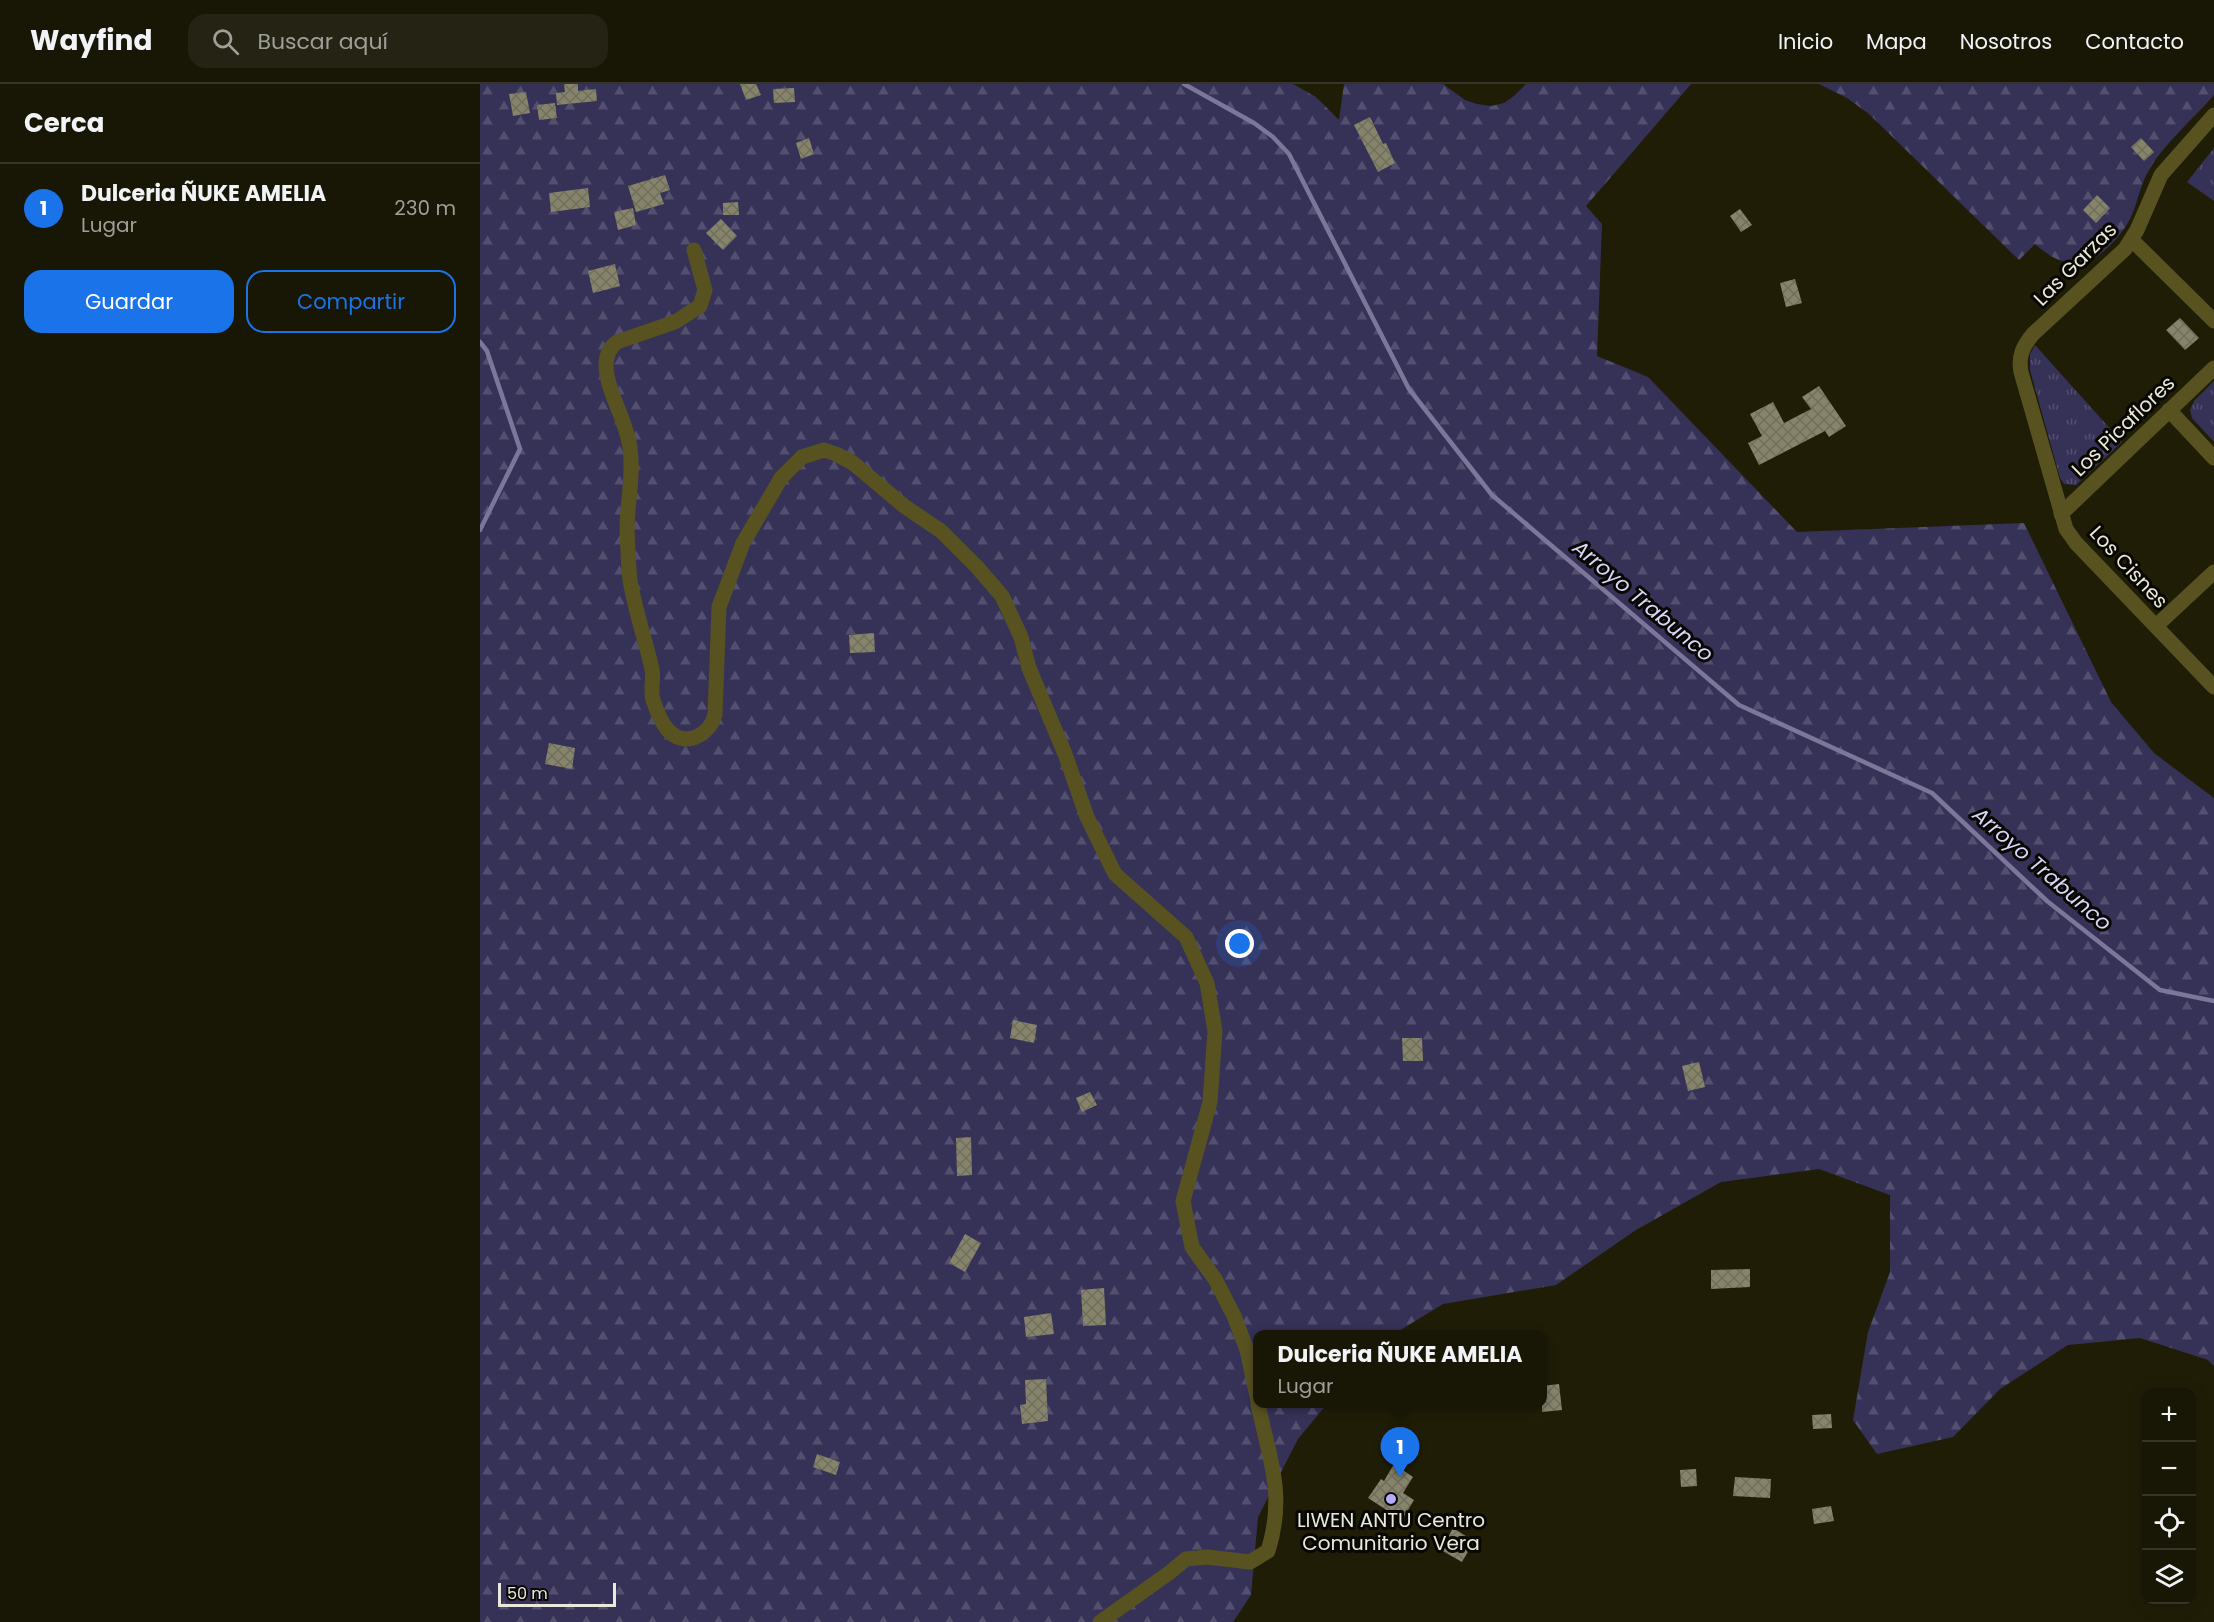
<!DOCTYPE html>
<html lang="es">
<head>
<meta charset="utf-8">
<style>
  body { margin:0; font-family:Poppins,sans-serif; background:#252313; color:#f1f3f6 }
  .controls { position:absolute; right:18px; bottom:18px; display:grid; overflow:hidden; border-radius:12px; box-shadow:0 3px 15px #0003 }
  .controls button { width:54px; height:54px; display:grid; place-items:center; padding:0; border:0; border-bottom:2px solid #363527; background:#181605; color:#f1f3f6; font:30px sans-serif }
  .scale { position:absolute; left:18px; bottom:15px; width:118px; box-sizing:border-box; padding-left:6px; border:3px solid #eae8db; border-top:0; font-size:16px; line-height:21px; white-space:nowrap; color:#eae8db; -webkit-text-stroke:4px #080702; paint-order:stroke }
  .you { position:absolute; left:760px; top:860px; width:21px; height:21px; margin:-15px; border:4px solid #fff; border-radius:50%; background:#1a73e8; box-shadow:0 0 0 9px #1a73e833 }
  .badge { display:grid; place-items:center; width:39px; height:39px; border-radius:50%; background:#1a73e8; color:#fff; font-size:20px; font-weight:700 }
  .pin { position:absolute; translate:-50% -50px; filter:drop-shadow(0 2px 3px #0008) }
  .pin::after { content:''; position:absolute; top:32px; width:21px; height:18px; background:inherit; clip-path:polygon(0 0,100% 0,50% 100%) }
  .popup { position:absolute; left:773px; top:1246px; width:294px; height:78px; box-sizing:border-box; display:grid; place-content:center; border-radius:12px; background:#181605; filter:drop-shadow(0 2px 4px #0005); font-size:20px; white-space:nowrap; color:#9f9f9a }
  .popup b { font-size:22px; color:#f1f3f6 }
  .popup::after { content:''; position:absolute; left:50%; top:100%; margin-left:-12px; border:12px solid transparent; border-top-color:#181605 }
  .list { margin:0; padding:0; list-style:none }
  h2 { display:flex; justify-content:space-between; align-items:center; height:78px; margin:0; padding:0 24px; font-size:26px }
  h2 small { font-size:20px; font-weight:400; color:#9f9f9a }
  .list li { display:grid; grid-template-columns:39px 1fr auto; gap:18px; align-items:center; box-sizing:border-box; height:90px; padding:0 24px; border-top:2px solid #363527 }
  .list b { display:block; font-size:22px; white-space:nowrap }
  .list p { margin:0; font-size:20px; white-space:nowrap; color:#9f9f9a }
  .list em { font-size:20px; font-style:normal; color:#9f9f9a }
  .actions { display:flex; gap:12px; padding:18px 24px }
  .actions a { flex:1; padding:14px 0; border:2px solid #1a73e8; border-radius:18px; text-align:center; font-size:21px; color:#1a73e8 }
  .actions .main { background:#1a73e8; color:#fff }
  .icon { flex:none; width:33px; height:33px; fill:none; stroke:currentColor; stroke-width:2; stroke-linecap:round; stroke-linejoin:round }
  .map { position:relative; flex:none; width:1734px; height:1538px; overflow:hidden }
  header { display:flex; align-items:center; gap:36px; box-sizing:border-box; height:84px; padding:0 30px; background:#181605; border-bottom:2px solid #363527 }
  header strong { font-size:28px }
  nav { display:flex; gap:33px; margin-inline-start:auto; font-size:21px }
  .search { width:420px; height:54px; background:#252313; display:flex; align-items:center; gap:15px; box-sizing:border-box; padding:0 21px; border-radius:18px; color:#9f9f9a; font-size:22px }
  main { display:flex }
  aside { flex:1; background:#181605 }
  .map>svg:first-child { display:block }
  .grass { fill:url(#grass-tufts) }
  .forest { fill:url(#forest-firs) }
  .lines { fill:none; stroke-linecap:round; stroke-linejoin:round }
  .stream { stroke:#7d769b; stroke-width:4.5 }
  .building { fill:url(#building-cross-hatch) }
  .minor { stroke:#585221; stroke-width:15 }
  .poi-dot { fill:#b4acf9; stroke:#080702; stroke-width:2 }
  .labels { text-anchor:middle; stroke-width:6; stroke-linejoin:round; paint-order:stroke }
  .street-label { font-size:20px; fill:#eae8db; stroke:#080702 }
  .poi-label { font-size:20px; fill:#eae8db; stroke:#080702 }
  .water-label { font-size:21px; font-style:italic; fill:#d8d6fa; stroke:#080702 }
</style>
</head>
<body>
<header>
<strong>Wayfind</strong>
<div class="search"><svg class="icon" aria-label="search" viewBox="0 0 24 24"><circle cx="10" cy="10" r="6"/><path d="M15 15l6 6"/></svg>Buscar aquí</div>
<nav><a>Inicio</a><a>Mapa</a><a>Nosotros</a><a>Contacto</a></nav>
</header>
<main>
<aside>
<h2>Cerca<small></small></h2>
<ul class="list">
<li><span class="badge">1</span><div><b>Dulceria ÑUKE AMELIA</b><p>Lugar</p></div><em>230 m</em></li>
</ul>
<div class="actions"><a class="main">Guardar</a><a>Compartir</a></div>
</aside>
<div class="map">
<svg width="1734" height="1538" viewBox="0 0 1734 1538">
  <defs>
    <pattern id="grass-tufts" width="24" height="20" patternUnits="userSpaceOnUse" patternTransform="scale(1.5)"><rect width="24" height="20" fill="#363157"/><path d="M3 7l-1-3M5 7V3M7 7l1-3M15 17l-1-3M17 17v-4M19 17l1-3" fill="none" stroke="#534f6f"/></pattern>
    <pattern id="forest-firs" width="22" height="20" patternUnits="userSpaceOnUse" patternTransform="scale(1.5)"><rect width="22" height="20" fill="#363157"/><path d="M5 1l3.5 6h-7zM16 11l3.5 6h-7z" fill="#534f6f"/></pattern>
    <pattern id="building-cross-hatch" width="8" height="8" patternUnits="userSpaceOnUse" patternTransform="scale(1.5)"><rect width="8" height="8" fill="#86846b"/><path d="M0 0l8 8M0 8l8-8" fill="none" stroke="#706e5d"/></pattern>
  </defs>
  <rect width="100%" height="100%" fill="#201d07"/>
  <!-- grass -->
  <g class="grass">
    <path d="M1734 64V117L1707 98Z"/>
    <path d="M1555 261 1642 358 1596 401 1584 400 1580 394 1550 286V270Z"/>
    <path d="M1734 297V358L1712 334 1710 326 1714 317Z"/>
  </g>
  <!-- forest -->
  <g class="forest">
    <path d="M0 0H813L836 13 859 36 864 0H963L985 16 997 20 1011 22 1024 19 1034 12 1046 0H1211L1106 122 1122 140 1117 272 1168 293 1317 448 1544 439 1631 618 1674 669 1734 714V1282L1728 1276 1660 1254 1588 1261 1520 1305 1473 1353 1397 1370 1373 1336 1388 1248 1410 1188V1111L1339 1085 1241 1098 1156 1146 1076 1201 963 1220 914 1250H778V1320H847L818 1355 778 1433 771 1511 753 1538H0Z"/>
    <path d="M1339 0H1734V11C1714 34 1686 58 1670 84 1660 100 1658 119 1650 135 1644 146 1636 156 1627 164 1602 189 1579 181 1555 160L1539 176 1389 30 1367 14Z"/>
  </g>
  <g class="lines">
    <!-- stream -->
    <g class="stream">
      <path d="M704 0 774 39 793 53 809 70 929 305 1012 411 1259 621 1452 709 1567 817 1680 906 1734 917"/>
      <path d="M0 258 7 267 40 365 0 446"/>
    </g>
  </g>
  <!-- building -->
  <g class="building">
    <path d="M84 0H98V7L116 5 117 17 77 21 76 9 85 8Z"/>
    <path d="M260 0H276L281 11 266 16Z"/>
    <path d="M314 4 315 18 294 19 293 5Z"/>
    <path d="M46 8 50 29 33 32 29 10Z"/>
    <path d="M75 19 77 34 59 36 57 21Z"/>
    <path d="M890 33 903 60 906 59 915 79 898 88 874 41Z"/>
    <path d="M329 54 334 70 321 75 316 59Z"/>
    <path d="M1661 54 1674 68 1664 77 1651 63Z"/>
    <path d="M185 91 190 106 180 109 184 120 156 128 148 102Z"/>
    <path d="M108 104 110 123 71 128 69 109Z"/>
    <path d="M1617 111 1630 124 1616 139 1603 126Z"/>
    <path d="M258 118 259 131H243V119Z"/>
    <path d="M153 124 156 141 138 146 134 128Z"/>
    <path d="M1260 125 1272 141 1261 148 1250 132Z"/>
    <path d="M241 135 257 152 243 166 226 149Z"/>
    <path d="M135 180 140 202 113 209 108 187Z"/>
    <path d="M1315 195 1322 219 1306 223 1300 199Z"/>
    <path d="M1700 234 1719 254 1705 266 1686 246Z"/>
    <path d="M1339 302 1366 342 1349 353 1345 347 1279 381 1268 359 1282 352 1270 330 1293 318 1304 339 1331 325 1322 313Z"/>
    <path d="M394 549 395 568 370 569 369 551Z"/>
    <path d="M69 659 95 664 92 685 65 680Z"/>
    <path d="M533 936 557 941 554 959 530 954Z"/>
    <path d="M922 954H942L943 977H923Z"/>
    <path d="M1219 978 1225 1003 1208 1007 1202 982Z"/>
    <path d="M610 1008 617 1021 602 1028 596 1014Z"/>
    <path d="M491 1053 492 1091 477 1092 476 1054Z"/>
    <path d="M485 1150 501 1159 485 1188 469 1179Z"/>
    <path d="M1270 1185V1203L1231 1205V1186Z"/>
    <path d="M624 1204 626 1241 603 1242 601 1206Z"/>
    <path d="M571 1229 574 1250 546 1253 544 1233Z"/>
    <path d="M566 1295 568 1337 542 1340 540 1321 546 1320 545 1296Z"/>
    <path d="M1079 1300 1082 1326 1062 1328V1302Z"/>
    <path d="M1351 1330 1352 1344 1333 1345 1332 1331Z"/>
    <path d="M337 1370 360 1378 356 1391 333 1383Z"/>
    <path d="M914 1380 933 1393 923 1409 934 1416 922 1436 888 1414 901 1395 904 1397Z"/>
    <path d="M1216 1385 1217 1402 1201 1403 1200 1386Z"/>
    <path d="M1255 1393 1291 1395 1290 1414 1253 1412Z"/>
    <path d="M1351 1422 1354 1437 1334 1440 1332 1425Z"/>
    <path d="M973 1444 994 1457 982 1478 961 1466Z"/>
  </g>
  <g class="lines">
    <!-- minor -->
    <g class="minor">
      <path d="M1734 31 1681 91 1657 146 1645 165 1553 250C1543 262 1538 272 1541 288L1586 445 1596 459 1734 603"/>
      <path d="M1652 156 1734 237"/>
      <path d="M214 166 225 206 220 222 195 238 137 258C118 272 128 299 135 317 141 332 148 348 150 364 154 392 147 419 147 446 148 462 148 480 150 496 155 526 165 555 172 585 174 595 170 606 173 616 176 625 181 638 187 645 204 665 229 652 235 631L239 523 263 459 301 394 322 373 344 366 356 370 373 379 424 422 461 447 497 483 522 512 541 553 549 584 585 670 607 733 635 790 706 853 727 899 735 947 730 1018 703 1117 712 1163 735 1195 754 1232 767 1266 778 1317"/>
      <path d="M1689 326 1734 374"/>
      <path d="M1581 430 1734 284"/>
      <path d="M1676 542 1734 488"/>
      <path d="M620 1538 689 1489 706 1475 727 1473 770 1478 788 1467C806 1410 789 1374 778 1320"/>
    </g>
  </g>
  <!-- markers -->
  <circle class="poi-dot" cx="911" cy="1415" r="6"/>
  <g class="labels">
    <!-- street labels -->
    <g class="street-label">
      <text transform="translate(1595 180) rotate(-45)" y="7">Las Garzas</text>
      <text transform="translate(1643 342) rotate(-44)" y="7">Los Picaflores</text>
      <text transform="translate(1649 483) rotate(47)" y="7">Los Cisnes</text>
    </g>
    <!-- poi labels -->
    <g class="poi-label">
      <text x="911" y="1443">LIWEN ANTU Centro<tspan x="911" dy="23">Comunitario Vera</tspan></text>
    </g>
    <!-- water labels -->
    <g class="water-label">
      <text transform="translate(1163 517) rotate(40)" y="7">Arroyo Trabunco</text>
      <text transform="translate(1562 785) rotate(41)" y="7">Arroyo Trabunco</text>
    </g>
  </g>
</svg>
<div class="controls">
<button>+</button>
<button>−</button>
<button><svg class="icon" aria-label="locate" viewBox="0 0 24 24"><circle cx="12" cy="12" r="6"/><path d="M12 2v4M12 18v4M2 12h4M18 12h4"/></svg></button>
<button><svg class="icon" aria-label="layers" viewBox="0 0 24 24"><path d="M12 4l9 5-9 5-9-5zM3 14l9 5 9-5"/></svg></button>
</div>
<div class="scale">50 m</div>
<div class="you"></div>
<div class="pin badge" style="left:920px;top:1393px">1</div>
<div class="popup"><b>Dulceria ÑUKE AMELIA</b>Lugar</div>
</div>
</main>
</body>
</html>
